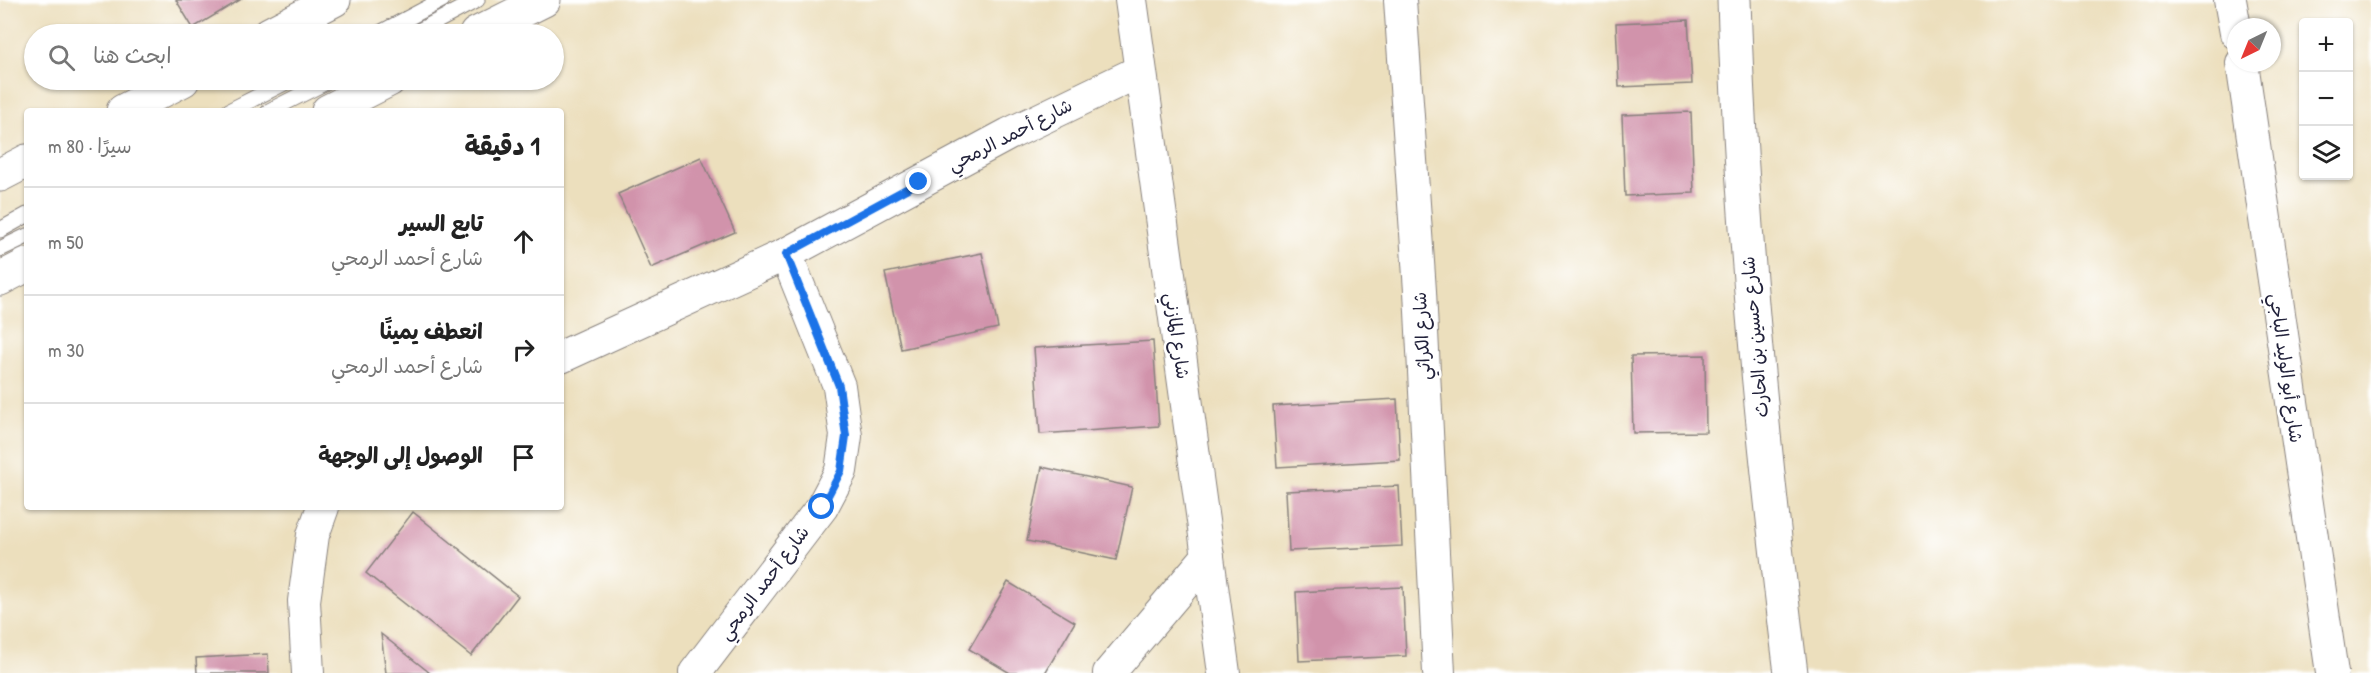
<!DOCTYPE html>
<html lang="ar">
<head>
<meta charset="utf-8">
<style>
  body { margin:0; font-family:"Patrick Hand","Playpen Sans Arabic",sans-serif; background:#f2f2f2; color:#222; direction:rtl }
  .controls { position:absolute; right:18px; top:18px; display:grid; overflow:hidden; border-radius:6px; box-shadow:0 2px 4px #0004 }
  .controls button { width:54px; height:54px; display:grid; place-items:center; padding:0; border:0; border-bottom:2px solid #e0e0e0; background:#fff; color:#222; font:30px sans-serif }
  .compass { position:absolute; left:2227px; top:18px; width:54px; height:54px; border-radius:50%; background:#fff; box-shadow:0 2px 4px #0004; rotate:223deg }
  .stop { position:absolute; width:18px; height:18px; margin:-14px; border:4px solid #1a73e8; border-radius:50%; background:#fff }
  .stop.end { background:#1a73e8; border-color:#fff; box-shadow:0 2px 6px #0008 }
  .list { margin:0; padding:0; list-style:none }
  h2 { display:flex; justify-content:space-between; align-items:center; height:78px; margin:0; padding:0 24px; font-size:26px }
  h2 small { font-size:20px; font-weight:400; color:#767676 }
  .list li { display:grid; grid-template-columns:39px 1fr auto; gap:18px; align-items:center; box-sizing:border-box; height:108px; padding:0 24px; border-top:2px solid #e0e0e0 }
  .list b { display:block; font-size:22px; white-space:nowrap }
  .list p { margin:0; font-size:20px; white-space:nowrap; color:#767676 }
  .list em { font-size:20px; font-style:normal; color:#767676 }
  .icon { flex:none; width:33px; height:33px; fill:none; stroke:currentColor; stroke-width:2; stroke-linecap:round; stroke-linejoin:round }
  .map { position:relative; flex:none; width:2371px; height:673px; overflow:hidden; direction:ltr }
  .search { position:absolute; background:#fff; box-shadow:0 2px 4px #0004; left:24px; top:24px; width:540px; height:66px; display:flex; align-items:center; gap:15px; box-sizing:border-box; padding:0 21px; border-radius:33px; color:#767676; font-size:22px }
  .panel { position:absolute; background:#fff; box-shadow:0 2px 4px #0004; left:24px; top:108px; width:540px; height:402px; border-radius:6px; direction:rtl }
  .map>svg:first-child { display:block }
  .building { fill:#d193ab }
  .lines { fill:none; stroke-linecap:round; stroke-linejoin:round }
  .lane-casing { stroke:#87807c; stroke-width:17 }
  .street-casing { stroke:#87807c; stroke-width:34 }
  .secondary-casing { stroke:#87807c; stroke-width:35 }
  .lane { stroke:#fff; stroke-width:15 }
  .street { stroke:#fff; stroke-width:32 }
  .secondary { stroke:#fff; stroke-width:33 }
  .route { stroke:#1a73e8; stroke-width:8 }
  .labels { text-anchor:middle; stroke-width:5; stroke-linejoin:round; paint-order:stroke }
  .street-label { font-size:18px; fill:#22223b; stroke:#fff }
</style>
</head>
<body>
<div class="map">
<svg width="2371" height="673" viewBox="0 0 2371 673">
  <rect width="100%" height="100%" fill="#fff"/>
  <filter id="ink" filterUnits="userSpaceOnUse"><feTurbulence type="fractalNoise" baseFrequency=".0167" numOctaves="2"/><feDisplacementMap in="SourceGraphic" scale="12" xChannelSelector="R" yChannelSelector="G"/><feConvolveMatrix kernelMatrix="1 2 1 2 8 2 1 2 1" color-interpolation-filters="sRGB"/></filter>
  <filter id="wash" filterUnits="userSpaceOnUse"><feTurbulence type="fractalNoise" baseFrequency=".008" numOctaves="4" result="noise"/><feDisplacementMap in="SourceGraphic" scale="24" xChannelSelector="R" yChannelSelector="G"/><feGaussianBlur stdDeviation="1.35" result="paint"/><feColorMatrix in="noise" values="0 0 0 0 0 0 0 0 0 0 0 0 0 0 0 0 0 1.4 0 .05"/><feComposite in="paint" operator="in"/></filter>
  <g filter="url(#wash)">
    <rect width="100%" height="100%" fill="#ecdfbd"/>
    <g id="blocks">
      <!-- building -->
      <g class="building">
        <path d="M176 0H240L193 28Z"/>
        <path d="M1688 20 1692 84 1619 87 1616 23Z"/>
        <path d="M1691 112 1694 193 1625 196 1622 115Z"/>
        <path d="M701 157 735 232 651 268 618 194Z"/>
        <path d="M982 253 998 328 901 349 885 273Z"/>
        <path d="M1153 341 1159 426 1040 434 1034 348Z"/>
        <path d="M1705 355 1706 432 1633 433 1631 356Z"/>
        <path d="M1397 399 1400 460 1277 467 1273 406Z"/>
        <path d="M1042 467 1132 487 1116 560 1027 541Z"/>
        <path d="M1399 486 1402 546 1289 551 1286 491Z"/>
        <path d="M413 512 518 596 471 656 366 573Z"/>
        <path d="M1008 582 1075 622 1045 673H1010L969 649Z"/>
        <path d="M1403 587 1406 656 1299 661 1296 592Z"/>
        <path d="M381 634 430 673H386Z"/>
        <path d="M268 654 269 673H197L196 658Z"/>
      </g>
    </g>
  </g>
  <g filter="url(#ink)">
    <use href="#blocks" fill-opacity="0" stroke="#87807c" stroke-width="1.5"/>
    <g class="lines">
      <!-- lane casing -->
      <g class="lane-casing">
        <g id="lane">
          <path d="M378 34 442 0"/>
          <path d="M413 34 477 0"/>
          <path d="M229 111 290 80"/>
          <path d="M269 111 330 80"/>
          <path d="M0 230 27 215"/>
          <path d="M0 249 27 236"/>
        </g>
      </g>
      <!-- street casing -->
      <g class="street-casing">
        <g id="street">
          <path d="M1131 0 1224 673"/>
          <path d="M1400 0 1420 291 1439 673"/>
          <path d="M2230 0 2236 33"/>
          <path d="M2242 63 2332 673"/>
          <path d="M561 357 786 254 1009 134 1140 71"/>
          <path d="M308 673 304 601 313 535 323 507"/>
          <path d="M695 673 822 507 841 471 846 436 839 386 786 254"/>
          <path d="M1109 673 1208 556"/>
        </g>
      </g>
      <!-- secondary casing -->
      <g class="secondary-casing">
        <g id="secondary">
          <path d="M1734 0C1741 225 1763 449 1791 673"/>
          <path d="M269 34 334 0"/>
          <path d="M476 34 544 0"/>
          <path d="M123 111 183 80"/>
          <path d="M328 111 389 80"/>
          <path d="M0 175 27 161"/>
          <path d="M0 279 27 265"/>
        </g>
      </g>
      <!-- lane -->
      <use href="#lane" class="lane"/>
      <!-- street -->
      <use href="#street" class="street"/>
      <!-- secondary -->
      <use href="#secondary" class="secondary"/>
    </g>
  </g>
  <g class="lines" filter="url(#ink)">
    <!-- route -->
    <path class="route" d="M822 507 841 471 846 436 839 386 786 254 919 182"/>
  </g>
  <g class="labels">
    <!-- street labels -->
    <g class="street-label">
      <text transform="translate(1010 135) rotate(-27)" y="6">شارع أحمد الرمحي</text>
      <text transform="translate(1177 336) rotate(82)" y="6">شارع المازني</text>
      <text transform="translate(1422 336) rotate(-93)" y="6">شارع الكراثي</text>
      <text transform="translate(1755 337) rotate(-95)" y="6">شارع حسين بن الحارث</text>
      <text transform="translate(2286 368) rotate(82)" y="6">شارع أبو الوليد الباجي</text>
      <text transform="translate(764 583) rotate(-53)" y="6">شارع أحمد الرمحي</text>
    </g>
  </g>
</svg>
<div class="controls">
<button>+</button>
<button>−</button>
<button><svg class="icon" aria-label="layers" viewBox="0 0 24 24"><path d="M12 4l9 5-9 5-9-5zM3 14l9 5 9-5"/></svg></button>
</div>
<svg class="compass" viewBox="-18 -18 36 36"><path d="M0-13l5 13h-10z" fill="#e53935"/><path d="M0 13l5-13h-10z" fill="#767676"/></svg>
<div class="stop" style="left:822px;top:507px"></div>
<div class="stop end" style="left:919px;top:182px"></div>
<div class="search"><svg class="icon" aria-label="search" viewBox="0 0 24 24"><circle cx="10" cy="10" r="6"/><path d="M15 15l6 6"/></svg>ابحث هنا</div>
<section class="panel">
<h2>1 دقيقة<small>سيرًا · 80 m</small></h2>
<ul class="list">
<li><svg class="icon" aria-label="ahead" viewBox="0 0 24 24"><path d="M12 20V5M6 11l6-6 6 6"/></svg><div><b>تابع السير</b><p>شارع أحمد الرمحي</p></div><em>50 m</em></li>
<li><svg class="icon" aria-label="right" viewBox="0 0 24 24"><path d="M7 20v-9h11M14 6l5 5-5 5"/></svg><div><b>انعطف يمينًا</b><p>شارع أحمد الرمحي</p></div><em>30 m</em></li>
<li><svg class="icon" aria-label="arrive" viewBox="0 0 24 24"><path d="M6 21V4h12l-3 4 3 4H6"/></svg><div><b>الوصول إلى الوجهة</b></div></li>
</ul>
</section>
</div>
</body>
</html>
